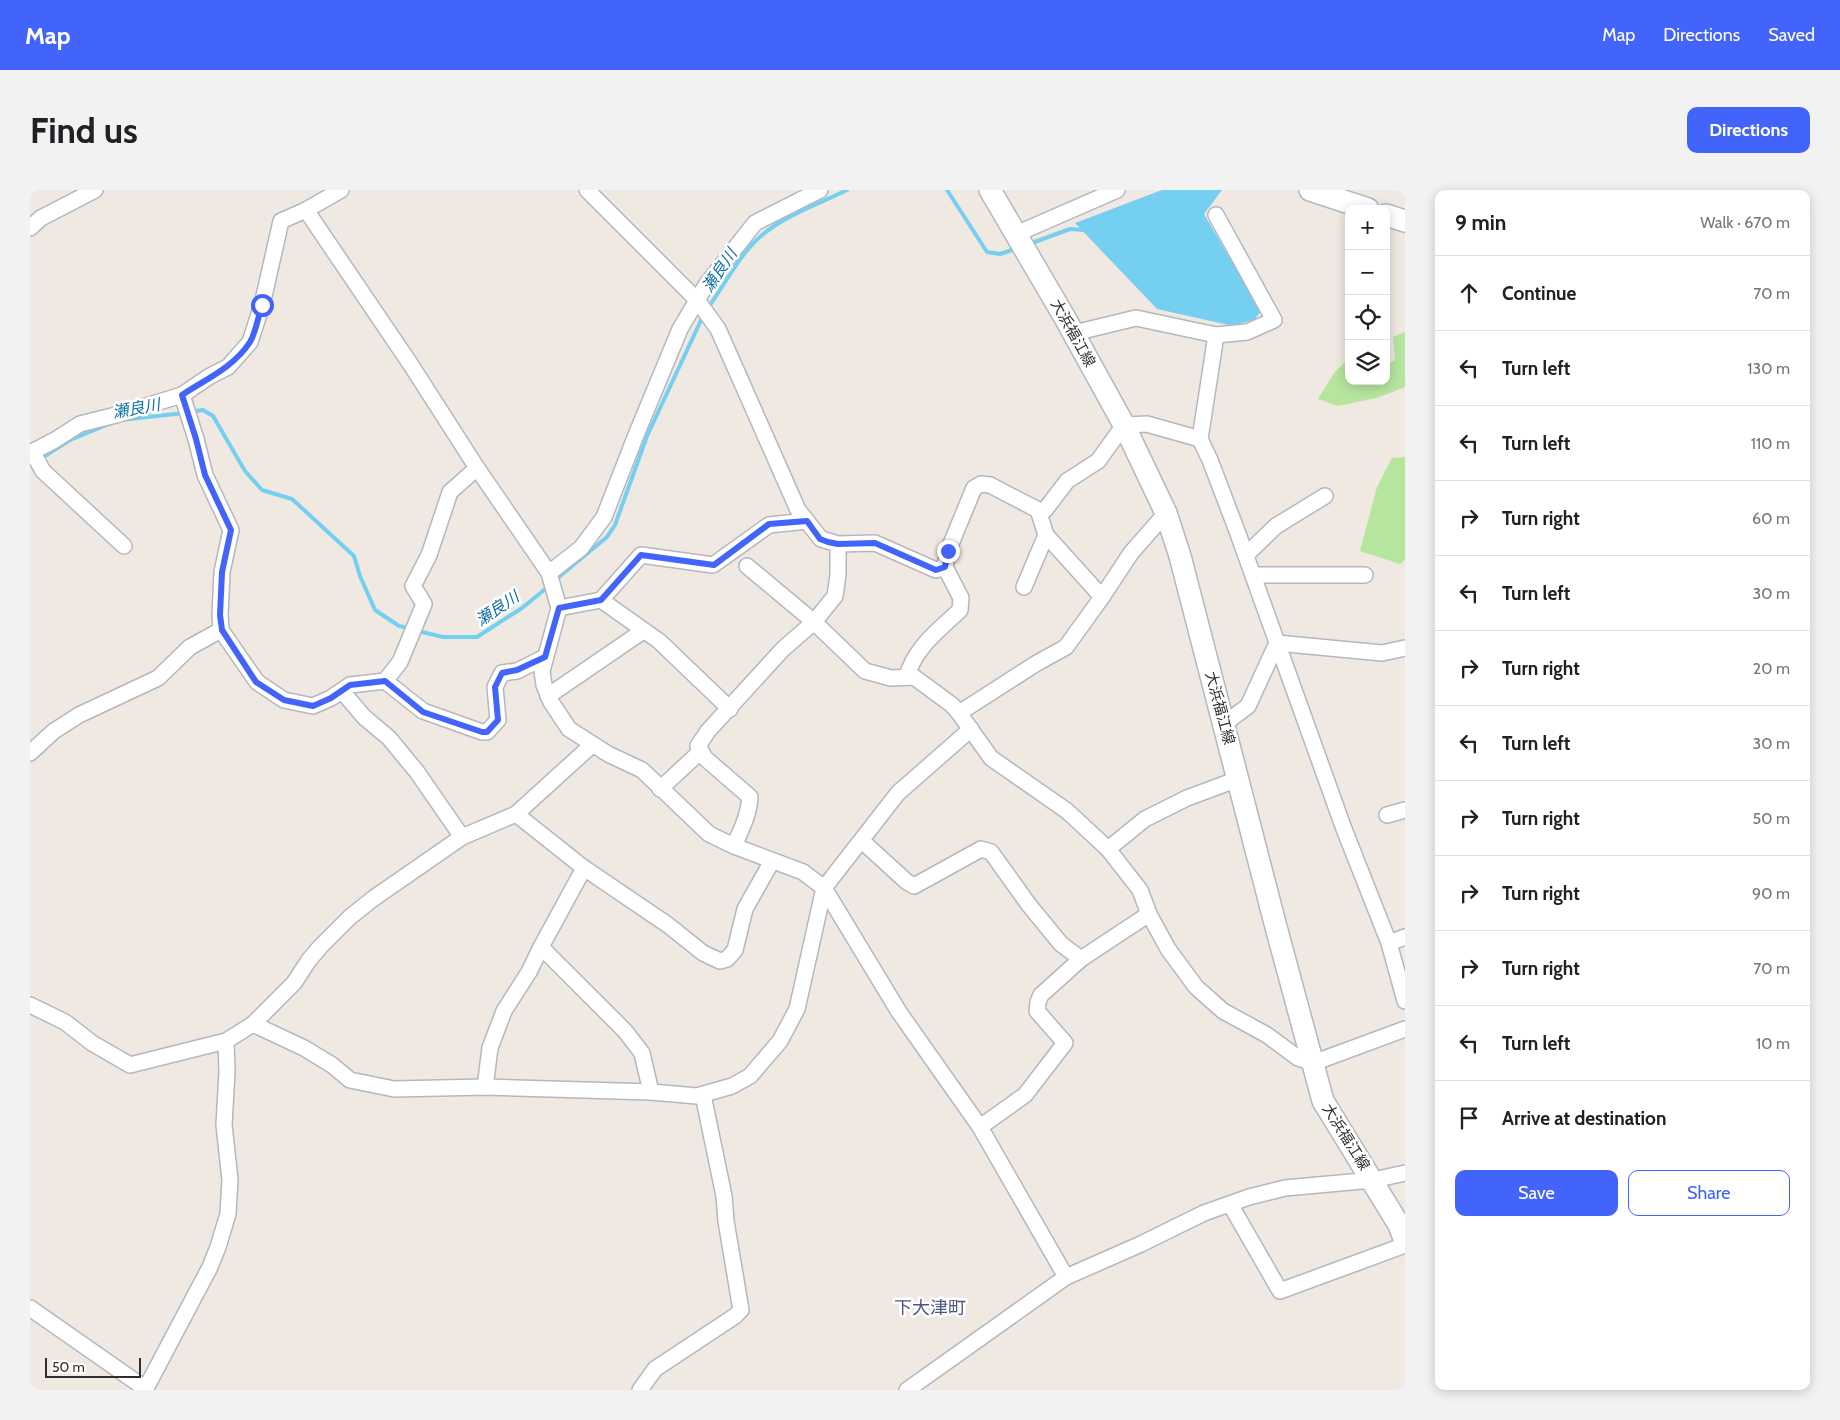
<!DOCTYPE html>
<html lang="en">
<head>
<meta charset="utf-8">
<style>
  body { margin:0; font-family:Cabin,"Noto Sans JP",sans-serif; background:#f2f2f2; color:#202124 }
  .controls { position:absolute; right:15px; top:15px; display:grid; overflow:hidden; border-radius:10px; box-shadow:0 2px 12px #0003 }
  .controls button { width:45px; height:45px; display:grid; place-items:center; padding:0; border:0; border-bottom:1px solid #e0e0e0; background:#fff; color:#202124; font:25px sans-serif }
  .scale { position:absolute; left:15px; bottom:12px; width:96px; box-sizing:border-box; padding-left:5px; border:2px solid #2e2e2e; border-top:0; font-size:14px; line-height:18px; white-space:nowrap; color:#2e2e2e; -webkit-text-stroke:4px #fff; paint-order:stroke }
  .stop { position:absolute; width:15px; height:15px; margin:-11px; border:4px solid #4264fb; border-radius:50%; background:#fff }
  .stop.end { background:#4264fb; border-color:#fff; box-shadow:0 1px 5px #0008 }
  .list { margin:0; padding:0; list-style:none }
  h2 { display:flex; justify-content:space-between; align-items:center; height:65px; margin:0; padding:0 20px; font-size:21px }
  h2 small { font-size:16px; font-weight:400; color:#757577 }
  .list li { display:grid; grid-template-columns:32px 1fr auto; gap:15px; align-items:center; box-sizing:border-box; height:75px; padding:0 20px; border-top:1px solid #e0e0e0 }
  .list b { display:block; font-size:19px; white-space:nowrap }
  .list em { font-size:16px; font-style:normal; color:#757577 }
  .actions { display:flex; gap:10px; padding:15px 20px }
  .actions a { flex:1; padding:11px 0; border:1px solid #4264fb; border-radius:10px; text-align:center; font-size:18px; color:#4264fb }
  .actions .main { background:#4264fb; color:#fff }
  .icon { flex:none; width:28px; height:28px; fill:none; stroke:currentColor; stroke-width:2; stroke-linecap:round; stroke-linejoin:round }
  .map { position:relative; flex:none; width:1375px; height:1200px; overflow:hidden; border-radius:10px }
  header { display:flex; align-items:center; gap:30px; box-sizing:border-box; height:70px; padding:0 25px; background:#4264fb; color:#fff }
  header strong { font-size:24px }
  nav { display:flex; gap:28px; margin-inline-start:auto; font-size:18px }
  .intro { display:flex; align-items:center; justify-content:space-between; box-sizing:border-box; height:120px; padding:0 30px }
  h1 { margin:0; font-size:35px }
  .button { padding:12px 22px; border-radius:10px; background:#4264fb; color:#fff; font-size:18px; font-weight:700 }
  main { display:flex; gap:30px; padding:0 30px }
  aside { flex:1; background:#fff; border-radius:10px; box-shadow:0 2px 12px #0003 }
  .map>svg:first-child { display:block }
  .green { fill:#b6e59e }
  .water { fill:#75cff0 }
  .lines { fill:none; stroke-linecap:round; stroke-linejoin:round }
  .stream { stroke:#75cff0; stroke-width:4 }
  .street-casing { stroke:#b4b7c1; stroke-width:18 }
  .secondary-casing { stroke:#b4b7c1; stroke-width:24 }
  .street { stroke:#fff; stroke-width:15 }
  .secondary { stroke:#fff; stroke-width:21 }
  .route { stroke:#4264fb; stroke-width:6 }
  .labels { text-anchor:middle; stroke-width:5; stroke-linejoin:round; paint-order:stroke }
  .street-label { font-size:15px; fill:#2e2e2e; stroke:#fff }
  .water-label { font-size:16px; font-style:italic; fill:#0d6fa3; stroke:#fff }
  .quarter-label { font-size:18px; fill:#4d5680; stroke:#fff }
</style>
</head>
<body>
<header>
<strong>Map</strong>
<nav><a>Map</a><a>Directions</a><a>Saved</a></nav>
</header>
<div class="intro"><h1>Find us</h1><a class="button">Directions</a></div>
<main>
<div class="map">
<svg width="1375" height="1200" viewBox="0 0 1375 1200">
  <rect width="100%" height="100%" fill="#efe9e1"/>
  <!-- green -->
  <g class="green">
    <path d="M1375 142V197L1347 208 1308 216 1288 209 1304 183 1316 171 1319 172V191H1356V175L1365 170 1363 147Z"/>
    <path d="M1375 267V370L1370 374 1330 361 1347 297 1362 268Z"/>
  </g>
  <!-- water -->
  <path class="water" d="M1132 0H1192L1174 24 1231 121 1225 129 1203 136 1127 119 1045 33Z"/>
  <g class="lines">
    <!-- stream -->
    <g class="stream">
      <path d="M917 0 957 62 970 64 985 59"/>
      <path d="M999 54 1040 39 1055 40"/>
      <path d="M678 118C695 94 709 65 731 46 755 25 789 14 817 0"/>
      <path d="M160 222 173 220 183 226 215 281 232 300 262 309 324 366 330 386 345 420 369 436 379 438"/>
      <path d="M91 230 154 223"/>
      <path d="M10 269 40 250 84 232"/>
      <path d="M524 391 577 347 585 335 617 246 673 126"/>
      <path d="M388 441 413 447H447L492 418 519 396"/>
    </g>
    <!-- street casing -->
    <g class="street-casing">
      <g id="street">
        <path d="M557 0 667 110 688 139 768 320 791 349 808 354 845 353 906 380 915 377"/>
        <path d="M276 20 381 175 447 278 519 383 529 418 512 481 514 495 521 512 539 539 578 564 612 580 679 644 704 656 773 682 794 698 869 822 950 937 1036 1087"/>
        <path d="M0 38 11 28 65 0"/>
        <path d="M986 44 1087 0"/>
        <path d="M1044 143 1106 128 1186 145 1217 142 1244 130 1186 25"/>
        <path d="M152 205 166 249 175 285 201 340 192 382 190 425 191 440 227 492 254 510 283 516 301 508 320 495 355 491 393 521 452 542H457L468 530 465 497 472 483 487 481 515 467"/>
        <path d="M1170 249 1186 145"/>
        <path d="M0 263 25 250 50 234 86 225 152 205 180 186 198 177 220 152 232 115 251 31 276 20 311 0"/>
        <path d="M3 263 13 281 94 356"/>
        <path d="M1008 320 1016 345 1072 407"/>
        <path d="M1216 365 1246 336 1295 306"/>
        <path d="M717 376 784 432 835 481 861 488 884 487 922 515 929 523 961 568 1037 621 1078 659 1110 700 1119 724 1138 759 1166 797 1193 821 1237 845 1268 868 1283 873 1375 839"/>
        <path d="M519 383 551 358 574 327 606 245 650 139 676 95 725 33 790 0"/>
        <path d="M1223 385H1335"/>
        <path d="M994 397 1016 345"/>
        <path d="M571 410 629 451 700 519"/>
        <path d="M529 418 571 410 611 365 683 375 739 335 777 331"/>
        <path d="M877 487C884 458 909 440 930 420L931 408 915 377 918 361 944 298 951 294 960 295 1008 320H1015L1037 291 1068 271 1094 235 1117 234 1170 249 1180 270 1207 341 1314 639 1359 753 1375 811"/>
        <path d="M355 491 370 472 394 414 383 396 399 365 420 302 447 278"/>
        <path d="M312 501 334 527 359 548 387 582 432 647"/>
        <path d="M518 506 613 441"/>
        <path d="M929 523 1007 473 1036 457 1072 407 1101 363 1136 323"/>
        <path d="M1194 534 1218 516 1247 453 1352 463 1375 458"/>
        <path d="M0 563 24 541 49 525 128 488 160 457 191 440"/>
        <path d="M630 599 671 561"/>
        <path d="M486 624 554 678 638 735 673 763 690 771 697 769 705 760 715 719 742 671"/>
        <path d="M1357 625 1375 620"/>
        <path d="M832 651 877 692 884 696 951 659 961 662 999 715 1031 754 1051 769"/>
        <path d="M704 656C711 640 719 625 720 607L675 568 668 556 678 541 753 459 784 432 805 406 808 385V354"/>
        <path d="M1078 659 1115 629 1157 608 1208 589"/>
        <path d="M1359 753 1375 747"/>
        <path d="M511 757 595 841 612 863 621 902"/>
        <path d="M0 815 35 832 62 853 100 875 196 851 223 834 264 793 279 770 291 756 320 727 344 708 432 647 486 624 562 555"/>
        <path d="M223 834 274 858 302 875 320 890 364 899 455 897 621 902 667 906 702 896 720 886 750 851 767 819 794 698 868 603 941 539"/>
        <path d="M455 897 460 858 474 821 499 782 511 757 554 678"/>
        <path d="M950 937 995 905 1035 853 1007 821 1008 812 1011 805 1051 769 1119 724"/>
        <path d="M1200 1014 1250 1101 1375 1055"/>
        <path d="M0 1118 116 1199"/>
        <path d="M115 1200 180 1077 188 1057 198 1024 200 990 194 935 197 882 196 851"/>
        <path d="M610 1200 625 1179 705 1126 711 1120 696 1031 694 1006 673 905"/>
        <path d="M877 1200 1036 1087 1111 1054 1174 1023 1219 1007 1255 998 1343 990 1375 983"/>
      </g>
    </g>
    <!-- secondary casing -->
    <g class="secondary-casing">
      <g id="secondary">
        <path d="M960 0 1035 128 1094 235 1136 323 1150 366 1246 737 1293 911 1369 1035 1375 1051"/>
        <path d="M1280 0 1338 19"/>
        <path d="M1356 25 1375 31"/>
      </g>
    </g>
    <!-- street -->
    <use href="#street" class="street"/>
    <!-- secondary -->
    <use href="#secondary" class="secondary"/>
  </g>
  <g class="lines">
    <!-- route -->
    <path class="route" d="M232 115C228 127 226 142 220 152 204 177 176 189 152 205L166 249 175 285 201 340 192 382 190 425 192 440 226 492 254 510 283 516 301 508 320 495 355 491 393 522 452 542H457L468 530 465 497 472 483 487 480 515 467 529 418 571 410 611 365 684 375 739 334 777 331 790 349 798 352 808 354 845 353 906 380 915 377 918 361"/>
  </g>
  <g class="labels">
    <!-- street labels -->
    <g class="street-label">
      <text transform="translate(1043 143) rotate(61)" y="5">大浜福江線</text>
      <text transform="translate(1190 518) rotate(75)" y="5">大浜福江線</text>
      <text transform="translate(1316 947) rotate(58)" y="5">大浜福江線</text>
    </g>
    <!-- water labels -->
    <g class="water-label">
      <text transform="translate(689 80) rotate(-56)" y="6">瀬良川</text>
      <text transform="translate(106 218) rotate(-10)" y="6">瀬良川</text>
      <text transform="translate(467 418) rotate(-34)" y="6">瀬良川</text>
    </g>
    <!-- quarter labels -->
    <g class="quarter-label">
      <text x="900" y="1124">下大津町</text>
    </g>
  </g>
</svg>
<div class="controls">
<button>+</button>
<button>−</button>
<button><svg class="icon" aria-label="locate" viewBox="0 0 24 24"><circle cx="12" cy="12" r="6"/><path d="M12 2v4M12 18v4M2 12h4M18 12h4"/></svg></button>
<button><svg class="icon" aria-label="layers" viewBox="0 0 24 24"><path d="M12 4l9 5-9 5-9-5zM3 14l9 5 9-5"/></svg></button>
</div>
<div class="scale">50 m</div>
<div class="stop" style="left:232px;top:115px"></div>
<div class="stop end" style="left:918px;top:361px"></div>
</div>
<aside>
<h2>9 min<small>Walk · 670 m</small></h2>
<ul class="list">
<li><svg class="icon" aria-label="ahead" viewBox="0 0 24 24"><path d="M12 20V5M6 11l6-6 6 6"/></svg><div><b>Continue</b></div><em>70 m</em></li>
<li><svg class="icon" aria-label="left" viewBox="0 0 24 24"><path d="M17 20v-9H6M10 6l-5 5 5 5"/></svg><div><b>Turn left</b></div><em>130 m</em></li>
<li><svg class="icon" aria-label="left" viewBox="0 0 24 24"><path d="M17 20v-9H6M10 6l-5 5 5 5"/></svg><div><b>Turn left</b></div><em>110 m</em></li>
<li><svg class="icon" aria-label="right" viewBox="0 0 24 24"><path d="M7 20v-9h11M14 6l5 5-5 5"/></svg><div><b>Turn right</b></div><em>60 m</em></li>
<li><svg class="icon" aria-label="left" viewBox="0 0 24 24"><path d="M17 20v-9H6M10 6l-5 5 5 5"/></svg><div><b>Turn left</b></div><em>30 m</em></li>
<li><svg class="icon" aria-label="right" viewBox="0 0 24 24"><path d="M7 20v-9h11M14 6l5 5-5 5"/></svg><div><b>Turn right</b></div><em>20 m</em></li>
<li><svg class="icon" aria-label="left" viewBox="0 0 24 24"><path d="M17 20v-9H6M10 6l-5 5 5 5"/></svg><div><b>Turn left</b></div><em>30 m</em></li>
<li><svg class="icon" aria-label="right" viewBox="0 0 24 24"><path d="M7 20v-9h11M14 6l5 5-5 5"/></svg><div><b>Turn right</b></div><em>50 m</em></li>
<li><svg class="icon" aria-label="right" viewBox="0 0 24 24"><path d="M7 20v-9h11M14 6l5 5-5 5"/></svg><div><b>Turn right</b></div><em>90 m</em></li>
<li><svg class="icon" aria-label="right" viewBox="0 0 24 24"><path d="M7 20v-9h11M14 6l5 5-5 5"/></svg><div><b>Turn right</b></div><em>70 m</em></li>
<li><svg class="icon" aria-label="left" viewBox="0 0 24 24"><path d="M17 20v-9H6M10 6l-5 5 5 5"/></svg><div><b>Turn left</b></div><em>10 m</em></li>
<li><svg class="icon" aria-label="arrive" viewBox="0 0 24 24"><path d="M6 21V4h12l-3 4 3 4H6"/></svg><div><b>Arrive at destination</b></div></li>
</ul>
<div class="actions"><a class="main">Save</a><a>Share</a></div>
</aside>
</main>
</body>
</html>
